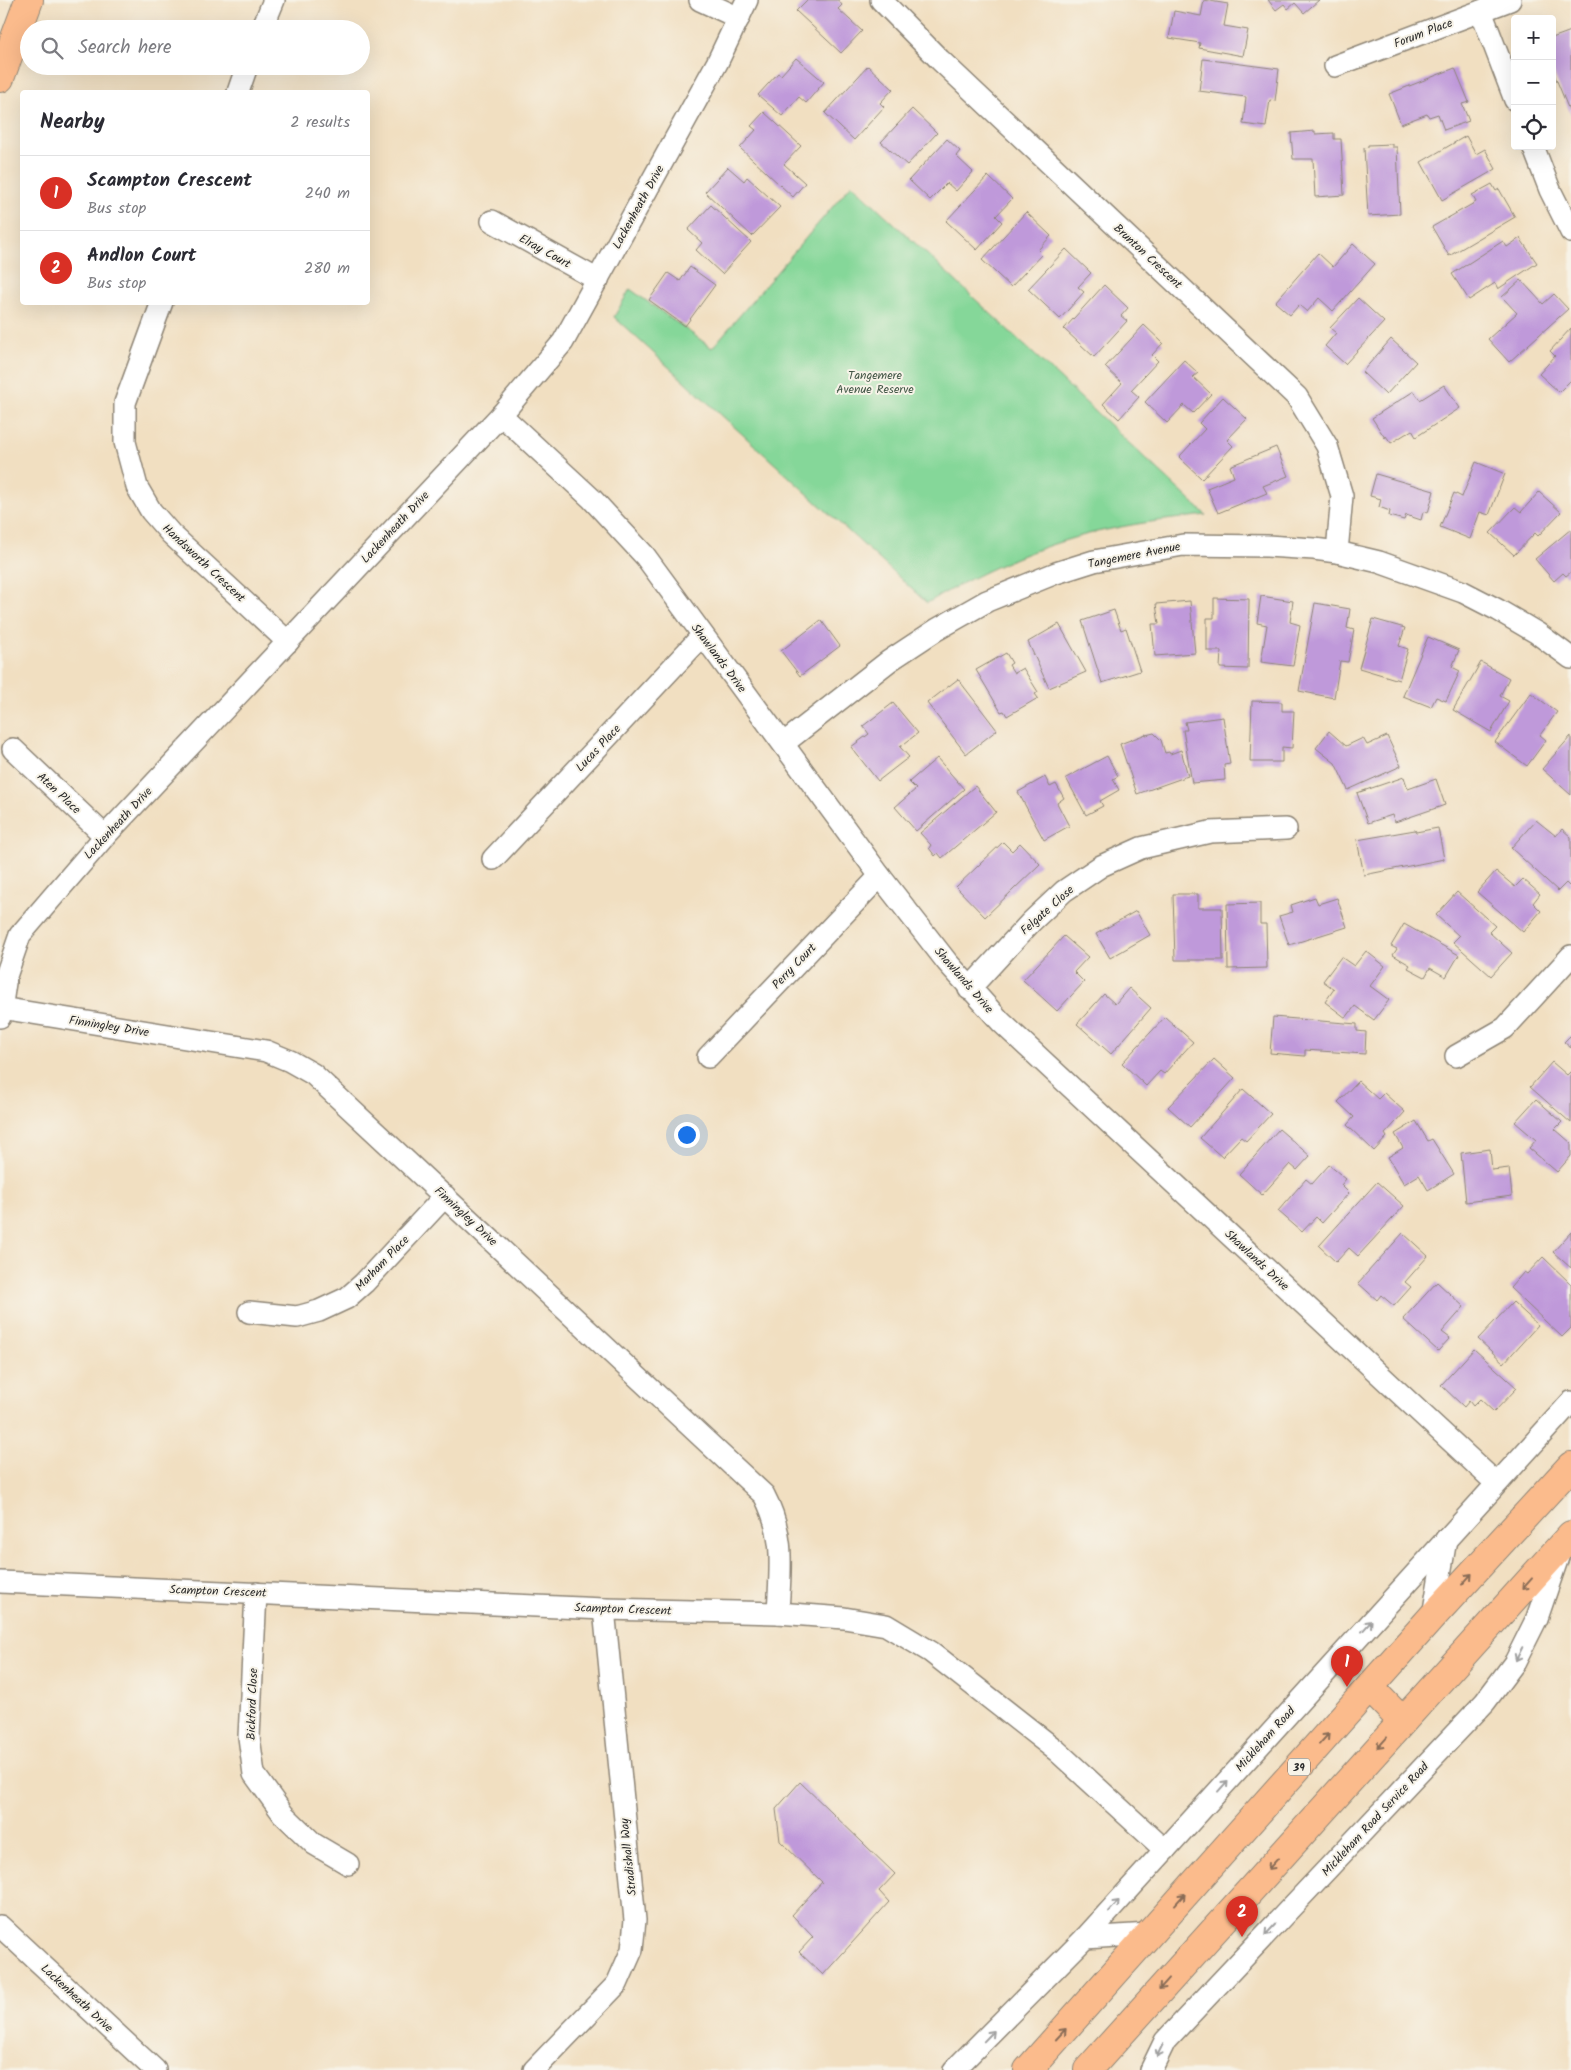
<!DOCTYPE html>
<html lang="en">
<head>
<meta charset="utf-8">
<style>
  body { margin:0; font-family:Kalam,sans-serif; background:#f7f7f7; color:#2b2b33 }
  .controls { position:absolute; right:15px; top:15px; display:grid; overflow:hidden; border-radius:5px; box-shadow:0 5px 20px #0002 }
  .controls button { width:45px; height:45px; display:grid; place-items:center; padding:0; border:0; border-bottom:1px solid #e1e1e2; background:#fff; color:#2b2b33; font:25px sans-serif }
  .you { position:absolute; left:686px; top:1134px; width:18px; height:18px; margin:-12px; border:4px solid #fff; border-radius:50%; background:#1a73e8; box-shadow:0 0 0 8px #1a73e833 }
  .badge { display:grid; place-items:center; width:32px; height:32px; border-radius:50%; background:#d93025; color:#fff; font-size:16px; font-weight:700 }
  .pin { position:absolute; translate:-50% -41px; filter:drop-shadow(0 1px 2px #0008) }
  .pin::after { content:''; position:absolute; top:26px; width:18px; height:15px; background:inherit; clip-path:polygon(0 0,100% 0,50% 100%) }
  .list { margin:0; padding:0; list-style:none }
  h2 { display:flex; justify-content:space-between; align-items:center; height:65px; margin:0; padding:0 20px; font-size:21px }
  h2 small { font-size:16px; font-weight:400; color:#7c7c81 }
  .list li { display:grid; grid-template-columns:32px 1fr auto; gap:15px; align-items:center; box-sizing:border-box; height:75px; padding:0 20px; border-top:1px solid #e1e1e2 }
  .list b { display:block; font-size:19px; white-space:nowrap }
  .list p { margin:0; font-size:16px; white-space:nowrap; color:#7c7c81 }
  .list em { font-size:16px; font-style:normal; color:#7c7c81 }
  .icon { flex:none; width:28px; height:28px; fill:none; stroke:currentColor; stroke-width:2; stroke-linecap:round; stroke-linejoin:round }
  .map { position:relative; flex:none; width:1571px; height:2070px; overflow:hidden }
  .search { position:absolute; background:#fff; box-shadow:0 5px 20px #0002; left:20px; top:20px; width:350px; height:55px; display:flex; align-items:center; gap:12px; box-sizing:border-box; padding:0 18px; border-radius:28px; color:#7c7c81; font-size:19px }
  .panel { position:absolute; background:#fff; box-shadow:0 5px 20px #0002; left:20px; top:90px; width:350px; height:215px; border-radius:5px }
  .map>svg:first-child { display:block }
  .green { fill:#85d799; stroke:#588162 }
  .building { fill:#bf99da }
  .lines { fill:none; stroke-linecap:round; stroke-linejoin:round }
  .minor-casing { stroke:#8e8576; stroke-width:24 }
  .primary-casing { stroke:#8e8576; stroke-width:30 }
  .motorway-casing { stroke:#8e8576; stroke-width:30 }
  .minor { stroke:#fff; stroke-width:21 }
  .primary { stroke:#fbbb8c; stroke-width:28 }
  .motorway { stroke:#fbbb8c; stroke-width:28 }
  .oneway { stroke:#896c57 }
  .oneway2 { stroke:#a0a0a0 }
  .labels { text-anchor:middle; stroke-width:4; stroke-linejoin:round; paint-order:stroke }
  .shield { fill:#f7f3e8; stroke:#686764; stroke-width:1 }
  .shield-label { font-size:11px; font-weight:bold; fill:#2b2b2b }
  .street-label { font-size:12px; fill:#2b2b2b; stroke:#f7f3e8 }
  .park-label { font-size:12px; fill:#425646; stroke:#f7f3e8 }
</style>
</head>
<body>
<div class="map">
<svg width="1571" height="2070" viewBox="0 0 1571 2070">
  <rect width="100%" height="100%" fill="#f7f3e8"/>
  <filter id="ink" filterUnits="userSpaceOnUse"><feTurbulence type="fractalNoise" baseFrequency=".02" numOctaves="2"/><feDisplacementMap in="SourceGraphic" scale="10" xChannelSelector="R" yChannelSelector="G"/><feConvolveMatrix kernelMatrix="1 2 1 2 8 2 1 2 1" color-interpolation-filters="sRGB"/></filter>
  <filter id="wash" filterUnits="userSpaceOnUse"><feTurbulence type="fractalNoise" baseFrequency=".0096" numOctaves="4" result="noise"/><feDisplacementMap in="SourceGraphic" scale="20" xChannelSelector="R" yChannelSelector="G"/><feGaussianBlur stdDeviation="1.12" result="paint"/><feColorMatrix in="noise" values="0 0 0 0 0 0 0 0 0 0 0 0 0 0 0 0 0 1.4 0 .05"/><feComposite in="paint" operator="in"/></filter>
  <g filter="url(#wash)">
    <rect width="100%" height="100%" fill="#f1dfc1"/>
    <!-- green -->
    <path class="green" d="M852 184 1206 515C1174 519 1143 522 1111 529 1045 542 985 569 927 603L614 317 630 289 712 348Z"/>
    <g id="blocks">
      <!-- building -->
      <g class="building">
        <path d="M807 0H838L842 5 838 9 862 31 841 53 796 11Z"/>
        <path d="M1204 0 1228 4 1224 26 1248 30 1243 56 1199 48 1200 43 1169 38 1174 11 1201 16Z"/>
        <path d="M1268 0H1319L1304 13 1295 3 1288 9 1284 4 1276 10Z"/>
        <path d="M1571 31V115L1552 69V58L1555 56 1552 49V38Z"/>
        <path d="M796 58 824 82 806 103 799 97 782 116 758 95 778 73 781 75Z"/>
        <path d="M1203 59 1279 69 1275 101 1270 100 1266 127 1243 124 1246 97 1199 91Z"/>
        <path d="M868 66 893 89 880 103 884 107 854 140 825 113Z"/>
        <path d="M1455 68 1469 102 1462 104 1469 121 1444 130 1438 114 1429 117 1427 114 1401 124 1389 94Z"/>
        <path d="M912 109 937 133 907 165 881 142Z"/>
        <path d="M764 112 801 146 784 164 805 183 793 197 740 148 756 130 751 126Z"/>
        <path d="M1315 131V134L1334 133V139H1341L1344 195 1315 197 1313 159H1293L1291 133Z"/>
        <path d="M1466 136 1476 154 1485 149 1496 169 1442 200 1421 162Z"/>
        <path d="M947 139 960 151 956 156 973 172 956 191 947 183 930 200 909 180Z"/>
        <path d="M1392 144V147H1397L1400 214 1368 216 1364 148 1368 147V145Z"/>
        <path d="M728 167 744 181 747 177 780 207 752 236 705 192Z"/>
        <path d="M988 176 1012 199 996 216 1002 222 977 250 946 221Z"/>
        <path d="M1492 184 1496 191 1499 189 1515 217 1449 256 1432 227 1476 202 1472 195Z"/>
        <path d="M711 205 751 242 722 274 696 250 702 243 688 230Z"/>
        <path d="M1026 212 1051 236 1038 250 1042 254 1011 287 982 260Z"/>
        <path d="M1520 238 1537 263 1498 289 1495 283 1469 300 1452 274 1503 241 1507 247Z"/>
        <path d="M1353 244 1375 264 1333 311 1319 298 1307 312 1299 305 1290 315 1275 302 1318 253 1333 267Z"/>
        <path d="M1066 249 1091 273 1078 287 1084 292 1060 319 1028 289Z"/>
        <path d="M690 267 715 285 685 326 649 300 668 273 680 281Z"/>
        <path d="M1521 280 1543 304 1554 294 1568 309 1509 362 1488 339 1517 313 1502 297Z"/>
        <path d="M1104 285 1128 308 1121 316 1127 321 1094 357 1064 329Z"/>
        <path d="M1358 298 1384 322 1345 364 1325 346 1336 333 1330 328Z"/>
        <path d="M1144 325 1163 343 1152 355 1158 361 1131 390 1139 397 1119 419 1103 404 1122 383 1105 367Z"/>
        <path d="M1571 328V380L1559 392 1539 374 1555 356 1550 351Z"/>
        <path d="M1391 339 1416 362 1386 395 1362 372Z"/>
        <path d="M1184 360 1198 373 1193 377 1211 394 1193 413 1184 405 1167 423 1145 402Z"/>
        <path d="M1444 385 1460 408 1416 437 1412 430 1391 443 1386 436 1385 438 1372 418 1414 391 1420 400Z"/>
        <path d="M1223 397 1247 419 1227 440 1233 446 1202 479 1179 457 1205 429 1199 423Z"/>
        <path d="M1276 447 1288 476 1263 486 1267 493 1218 513 1207 488 1234 477 1230 466Z"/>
        <path d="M1476 462 1505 474 1489 515 1480 512 1470 539 1440 527 1454 493 1462 497Z"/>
        <path d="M1376 474 1434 491 1428 513 1423 512 1421 520 1406 515 1404 520 1389 516 1390 511 1379 507 1381 499 1370 496Z"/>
        <path d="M1539 492 1561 512 1538 536 1535 533 1514 555 1490 533 1515 507 1521 512Z"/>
        <path d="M1571 529V572L1566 576 1563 573 1554 581 1535 559Z"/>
        <path d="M1261 596 1293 601 1290 622 1300 625 1293 666 1261 662 1267 625 1257 623Z"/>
        <path d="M1214 598 1249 599 1248 669 1220 668 1221 651H1207V618H1214Z"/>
        <path d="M1190 601 1195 653 1155 656 1152 624H1159L1156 604Z"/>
        <path d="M1315 603 1350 609 1347 628 1354 630 1348 662 1340 661 1334 698 1299 691Z"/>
        <path d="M1114 610 1121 630 1126 628 1140 671 1102 683 1082 621Z"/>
        <path d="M1373 619 1405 628 1399 646 1408 649 1399 680 1359 668Z"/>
        <path d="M821 620 840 646 800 676 781 651Z"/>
        <path d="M1059 624 1086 672 1049 688 1028 642Z"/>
        <path d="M1428 637 1459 650 1452 667 1460 671 1446 701 1436 697 1431 707 1403 696Z"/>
        <path d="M1006 653 1012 663 1009 665 1014 673 1023 668 1038 692 1035 694 1038 698 1007 716 1004 711 1001 712 976 670Z"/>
        <path d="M1481 662 1509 678 1500 696 1509 701 1491 732 1453 710Z"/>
        <path d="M958 679 997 730 966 754 927 703Z"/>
        <path d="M1531 693 1557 712 1540 735 1546 740 1527 766 1495 742Z"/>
        <path d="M1252 701 1282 702V711H1294L1292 748 1282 747V762H1250Z"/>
        <path d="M893 703 918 733 900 747 909 757 878 781 851 747 869 734 863 726Z"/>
        <path d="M1223 717 1230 764 1224 765 1225 780 1192 783 1183 730H1187L1185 722Z"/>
        <path d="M1329 731 1346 746 1363 738 1367 745 1387 736 1401 766 1348 790 1335 763 1316 748Z"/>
        <path d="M1154 733 1161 740 1165 753 1169 752 1170 754 1181 750 1188 776 1137 794 1120 744 1146 734V735Z"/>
        <path d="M1571 736V795L1542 769Z"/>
        <path d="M1107 756 1118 776 1113 779 1119 790 1100 801 1103 806 1086 815 1066 778Z"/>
        <path d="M937 758 964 789 916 831 895 807 916 789 909 782Z"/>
        <path d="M1045 777 1050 787 1056 784 1064 798 1057 803 1069 826 1044 840 1018 792Z"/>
        <path d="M1404 777 1408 789 1436 779 1445 805 1395 822 1392 815 1368 823 1357 793Z"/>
        <path d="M975 786 996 812 942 858 938 853 935 856 929 848 931 845 920 833Z"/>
        <path d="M1536 820 1556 836 1562 829 1571 837V884L1569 886 1566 883 1558 891 1511 848Z"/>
        <path d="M1438 828 1444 859 1364 875 1357 840 1415 830 1416 832Z"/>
        <path d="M1003 842 1012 851 1020 843 1040 864 985 917 956 887Z"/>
        <path d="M1496 871 1515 887 1523 879 1540 894 1533 903 1541 911 1523 932 1477 892Z"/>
        <path d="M1457 892 1495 926 1489 932 1512 953 1491 976 1453 942 1459 936 1436 915Z"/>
        <path d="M1173 894H1198V908H1222L1223 960H1175Z"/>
        <path d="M1315 897 1318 904 1337 898 1347 927 1289 945 1279 916 1293 912 1291 905Z"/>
        <path d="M1260 903V924H1266L1267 968 1228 969 1227 904Z"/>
        <path d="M1136 911 1150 935 1110 958 1096 934Z"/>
        <path d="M1404 924 1459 955 1446 977 1430 968 1425 977 1408 968 1410 965 1393 955 1397 949 1391 946Z"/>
        <path d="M1064 936 1088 957 1074 972 1084 982 1057 1011 1023 980Z"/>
        <path d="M1366 951 1385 966 1370 986 1389 1000 1374 1020 1355 1006 1346 1018 1325 1002 1334 989 1323 981 1341 957 1354 966Z"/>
        <path d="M1129 988 1151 1008 1111 1054 1077 1024 1104 994 1115 1004Z"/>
        <path d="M1165 1017 1193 1042 1164 1074 1160 1071 1146 1086 1122 1063Z"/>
        <path d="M1273 1017 1357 1024V1031L1366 1032 1365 1054 1305 1050V1056L1270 1053Z"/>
        <path d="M1571 1035V1048L1564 1042Z"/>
        <path d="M1214 1059 1235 1078 1190 1127 1168 1107Z"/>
        <path d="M1552 1062 1567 1075 1571 1071V1123L1530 1087Z"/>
        <path d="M1358 1081 1378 1099 1384 1093 1405 1112 1385 1134 1387 1137 1374 1151 1347 1125 1354 1117 1338 1102Z"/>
        <path d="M1243 1089 1271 1114 1246 1141 1241 1137 1222 1157 1200 1138Z"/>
        <path d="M1536 1099 1562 1122 1555 1129 1571 1143V1156L1557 1172 1529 1148 1536 1140 1515 1122Z"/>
        <path d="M1416 1121 1428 1141 1432 1139 1454 1174 1428 1190 1419 1175 1404 1184 1388 1157 1403 1148 1395 1134Z"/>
        <path d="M1279 1129 1310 1156 1297 1170 1290 1164 1262 1195 1239 1174Z"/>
        <path d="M1490 1149 1492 1170 1509 1168 1512 1196 1466 1202 1461 1153Z"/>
        <path d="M1329 1165 1346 1179 1341 1185 1349 1193 1322 1223 1316 1217 1302 1232 1278 1211 1306 1179 1312 1184Z"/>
        <path d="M1377 1182 1404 1206 1358 1256 1349 1248 1336 1262 1319 1246Z"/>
        <path d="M1571 1232V1268L1553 1252Z"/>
        <path d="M1403 1233 1428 1256 1405 1282 1411 1287 1394 1306 1381 1295 1377 1300 1358 1283Z"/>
        <path d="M1543 1257 1571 1284V1328L1562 1337 1510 1288 1524 1272 1527 1274Z"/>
        <path d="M1437 1282 1464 1307 1442 1332 1450 1338 1438 1351 1403 1319Z"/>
        <path d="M1513 1302 1538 1325 1504 1363 1478 1339Z"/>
        <path d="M1474 1349 1517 1388 1494 1412 1480 1399 1473 1406 1469 1401 1464 1407 1441 1385Z"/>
        <path d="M800 1782 895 1874 879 1891 889 1902 823 1975 799 1952 813 1937 792 1915 822 1882 780 1841 776 1809Z"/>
      </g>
    </g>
  </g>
  <g filter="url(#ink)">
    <use href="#blocks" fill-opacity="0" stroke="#8e8576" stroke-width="1"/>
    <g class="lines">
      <!-- minor casing -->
      <g class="minor-casing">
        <g id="minor">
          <path d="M700 0 739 18"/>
          <path d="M881 0 940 60 1297 397 1327 446 1342 496 1337 552"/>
          <path d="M1481 11 1515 100"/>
          <path d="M262 29 274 0"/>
          <path d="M1335 66 1510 0"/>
          <path d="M238 92 247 66"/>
          <path d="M1533 146 1550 190 1571 232"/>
          <path d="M492 221 598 280"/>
          <path d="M162 302 125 403V442L137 487 151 511 171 534 288 642"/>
          <path d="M501 415 592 499 645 556 880 876 947 962 1001 1022 1496 1483"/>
          <path d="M784 743 889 661 936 630 987 601 1056 573 1094 561 1183 545 1267 546 1314 549 1337 552 1379 562 1463 592 1498 610 1537 633 1571 658"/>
          <path d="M13 749 105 836"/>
          <path d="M493 859 702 636"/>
          <path d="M969 989 1031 922 1064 891 1101 866 1141 848 1210 832 1286 829"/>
          <path d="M1 1008 266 1051 290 1061 313 1074 764 1495C786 1537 780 1568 778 1613"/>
          <path d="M0 1017 6 976 20 935 105 836 501 415 563 342 717 63 747 0"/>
          <path d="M1456 1056 1505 1028 1571 956"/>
          <path d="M708 1057 880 876"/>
          <path d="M249 1312 297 1317 319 1311 347 1298 364 1283 445 1196"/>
          <path d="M0 1582 604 1609 778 1613 844 1618 886 1625 931 1652 1057 1751 1165 1850"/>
          <path d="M256 1593 249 1737 254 1774 283 1814 314 1844 348 1864"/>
          <path d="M1433 1616 1446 1539"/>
          <path d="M0 1926 155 2070"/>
          <path d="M1085 1938 1149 1934"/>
          <path d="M534 2070 617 1984 632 1950 635 1920 604 1609"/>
          <path d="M954 2070 1085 1938 1571 1402"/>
          <path d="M1151 2070 1165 2041 1485 1702 1515 1662 1537 1618 1560 1551"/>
        </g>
      </g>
      <!-- primary casing -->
      <g class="primary-casing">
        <g id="primary">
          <path d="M1370 1688 1402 1721"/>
          <path d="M1028 2070 1433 1616 1571 1466"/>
          <path d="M1088 2070 1571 1535"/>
        </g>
      </g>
      <!-- motorway casing -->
      <g class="motorway-casing">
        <path id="motorway" d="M0 78 29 0"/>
      </g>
      <!-- minor -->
      <use href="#minor" class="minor"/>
      <!-- primary -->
      <use href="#primary" class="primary"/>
      <!-- motorway -->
      <use href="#motorway" class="motorway"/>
    </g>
    <!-- one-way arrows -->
    <defs><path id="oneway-shaft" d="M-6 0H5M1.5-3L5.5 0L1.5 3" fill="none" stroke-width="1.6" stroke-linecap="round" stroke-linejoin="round" transform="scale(1.25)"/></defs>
    <g class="oneway">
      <use href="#oneway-shaft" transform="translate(1467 1579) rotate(-48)"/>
      <use href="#oneway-shaft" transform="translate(1527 1584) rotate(132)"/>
      <use href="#oneway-shaft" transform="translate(1324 1739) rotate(-48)"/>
      <use href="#oneway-shaft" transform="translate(1382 1743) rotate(132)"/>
      <use href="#oneway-shaft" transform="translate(1273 1864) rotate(132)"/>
      <use href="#oneway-shaft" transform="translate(1180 1899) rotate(-48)"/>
      <use href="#oneway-shaft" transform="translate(1164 1984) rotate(132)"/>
      <use href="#oneway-shaft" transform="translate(1061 2034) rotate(-47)"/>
    </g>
    <g class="oneway2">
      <use href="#oneway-shaft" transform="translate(1367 1626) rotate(-48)"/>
      <use href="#oneway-shaft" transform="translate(1519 1654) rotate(116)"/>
      <use href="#oneway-shaft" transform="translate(1223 1786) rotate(-48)"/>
      <use href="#oneway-shaft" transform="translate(1114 1906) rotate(-48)"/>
      <use href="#oneway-shaft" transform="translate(1270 1930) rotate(133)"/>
      <use href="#oneway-shaft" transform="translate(989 2036) rotate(-46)"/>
      <use href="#oneway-shaft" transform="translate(1160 2050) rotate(116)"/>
    </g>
  </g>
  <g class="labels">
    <!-- shield labels -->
    <rect class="shield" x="1288" y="1758.5" width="22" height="17" rx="4"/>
    <g class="shield-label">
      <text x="1299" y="1771">39</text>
    </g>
    <!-- street labels -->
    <g class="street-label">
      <text transform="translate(1423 33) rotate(-21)" y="4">Forum Place</text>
      <text transform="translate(638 207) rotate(-61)" y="4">Lackenheath Drive</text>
      <text transform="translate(545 251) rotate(29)" y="4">Elray Court</text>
      <text transform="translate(1148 256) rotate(43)" y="4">Brunton Crescent</text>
      <text transform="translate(395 527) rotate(-47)" y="4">Lackenheath Drive</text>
      <text transform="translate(1134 555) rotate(-11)" y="4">Tangemere Avenue</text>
      <text transform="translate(204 563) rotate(43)" y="4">Handsworth Crescent</text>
      <text transform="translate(719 658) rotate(53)" y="4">Shawlands Drive</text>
      <text transform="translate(598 748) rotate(-47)" y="4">Lucas Place</text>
      <text transform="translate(59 793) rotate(43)" y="4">Aten Place</text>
      <text transform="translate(118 823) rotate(-47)" y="4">Lackenheath Drive</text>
      <text transform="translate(1047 910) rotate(-42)" y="4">Felgate Close</text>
      <text transform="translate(794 966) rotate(-46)" y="4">Perry Court</text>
      <text transform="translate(964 980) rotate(49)" y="4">Shawlands Drive</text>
      <text transform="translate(109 1026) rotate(9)" y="4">Finningley Drive</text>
      <text transform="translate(466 1216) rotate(43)" y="4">Finningley Drive</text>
      <text transform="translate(1257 1260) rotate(43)" y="4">Shawlands Drive</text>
      <text transform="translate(382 1263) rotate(-46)" y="4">Marham Place</text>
      <text transform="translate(218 1591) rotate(2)" y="4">Scampton Crescent</text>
      <text transform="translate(623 1609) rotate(2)" y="4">Scampton Crescent</text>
      <text transform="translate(252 1704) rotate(-88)" y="4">Bickford Close</text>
      <text transform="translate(1265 1739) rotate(-48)" y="4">Mickleham Road</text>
      <text transform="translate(1375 1819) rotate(-47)" y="4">Mickleham Road Service Road</text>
      <text transform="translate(628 1857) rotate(-96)" y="4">Stradishall Way</text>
      <text transform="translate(77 1998) rotate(43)" y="4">Lackenheath Drive</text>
    </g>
    <!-- park labels -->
    <g class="park-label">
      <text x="875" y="379">Tangemere<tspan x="875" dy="14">Avenue Reserve</tspan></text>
    </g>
  </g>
</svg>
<div class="controls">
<button>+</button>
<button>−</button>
<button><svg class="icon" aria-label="locate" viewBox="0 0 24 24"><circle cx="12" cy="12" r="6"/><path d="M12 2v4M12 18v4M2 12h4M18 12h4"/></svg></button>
</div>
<div class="you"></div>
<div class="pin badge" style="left:1347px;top:1687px">1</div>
<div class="pin badge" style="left:1242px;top:1937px">2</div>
<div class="search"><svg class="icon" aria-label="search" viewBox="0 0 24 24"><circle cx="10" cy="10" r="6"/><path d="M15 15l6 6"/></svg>Search here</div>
<section class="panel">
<h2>Nearby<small>2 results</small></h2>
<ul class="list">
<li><span class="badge">1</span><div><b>Scampton Crescent</b><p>Bus stop</p></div><em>240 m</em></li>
<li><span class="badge">2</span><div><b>Andlon Court</b><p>Bus stop</p></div><em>280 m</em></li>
</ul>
</section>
</div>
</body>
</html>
